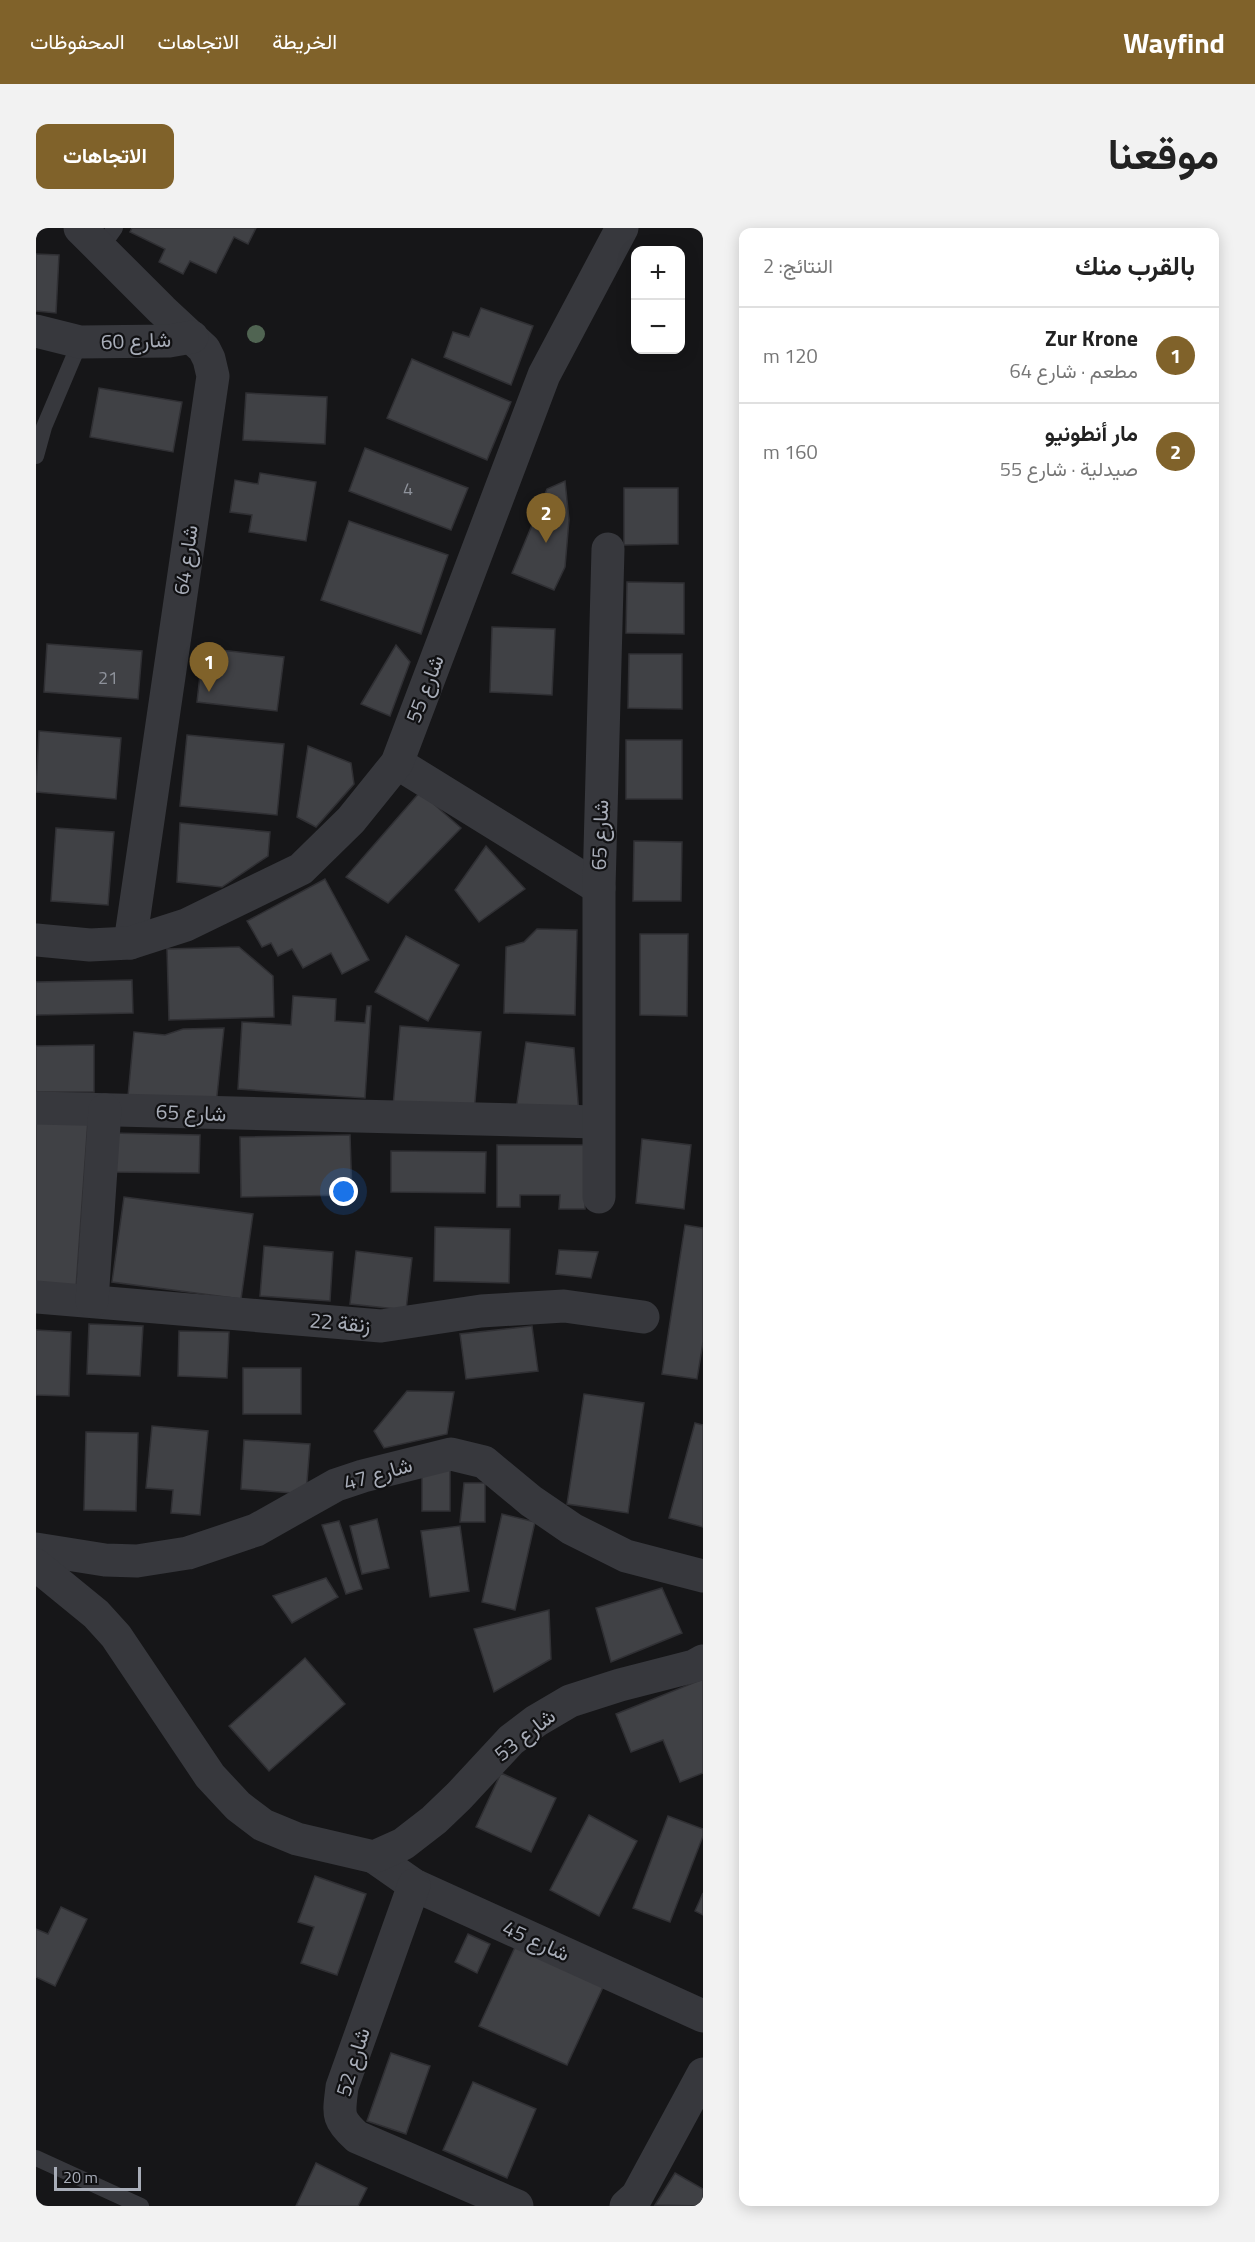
<!DOCTYPE html>
<html lang="ar">
<head>
<meta charset="utf-8">
<style>
  body { margin:0; font-family:"Titillium Web",Vazirmatn,sans-serif; background:#f2f2f2; color:#222; direction:rtl }
  .controls { position:absolute; right:18px; top:18px; display:grid; overflow:hidden; border-radius:12px; box-shadow:0 3px 15px #0003 }
  .controls button { width:54px; height:54px; display:grid; place-items:center; padding:0; border:0; border-bottom:2px solid #e0e0e0; background:#fff; color:#222; font:30px sans-serif }
  .scale { position:absolute; left:18px; bottom:15px; width:87px; box-sizing:border-box; padding-left:6px; border:3px solid #a8adb8; border-top:0; font-size:16px; line-height:21px; white-space:nowrap; color:#a8adb8; -webkit-text-stroke:4px #111113; paint-order:stroke }
  .you { position:absolute; left:308px; top:964px; width:21px; height:21px; margin:-15px; border:4px solid #fff; border-radius:50%; background:#1a73e8; box-shadow:0 0 0 9px #1a73e833 }
  .badge { display:grid; place-items:center; width:39px; height:39px; border-radius:50%; background:#80622a; color:#fff; font-size:20px; font-weight:700 }
  .pin { position:absolute; translate:-50% -50px; filter:drop-shadow(0 2px 3px #0008) }
  .pin::after { content:''; position:absolute; top:32px; width:21px; height:18px; background:inherit; clip-path:polygon(0 0,100% 0,50% 100%) }
  .list { margin:0; padding:0; list-style:none }
  h2 { display:flex; justify-content:space-between; align-items:center; height:78px; margin:0; padding:0 24px; font-size:26px }
  h2 small { font-size:20px; font-weight:400; color:#767676 }
  .list li { display:grid; grid-template-columns:39px 1fr auto; gap:18px; align-items:center; box-sizing:border-box; height:96px; padding:0 24px; border-top:2px solid #e0e0e0 }
  .list b { display:block; font-size:22px; white-space:nowrap }
  .list p { margin:0; font-size:20px; white-space:nowrap; color:#767676 }
  .list em { font-size:20px; font-style:normal; color:#767676 }
  .map { position:relative; flex:none; width:667px; height:1978px; overflow:hidden; direction:ltr; border-radius:12px }
  header { display:flex; align-items:center; gap:36px; box-sizing:border-box; height:84px; padding:0 30px; background:#80622a; color:#fff }
  header strong { font-size:28px }
  nav { display:flex; gap:33px; margin-inline-start:auto; font-size:21px }
  .intro { display:flex; align-items:center; justify-content:space-between; box-sizing:border-box; height:144px; padding:0 36px }
  h1 { margin:0; font-size:42px }
  .button { padding:15px 27px; border-radius:12px; background:#80622a; color:#fff; font-size:21px; font-weight:700 }
  main { display:flex; gap:36px; padding:0 36px }
  aside { flex:1; background:#fff; border-radius:12px; box-shadow:0 3px 15px #0003 }
  .map>svg:first-child { display:block }
  .building { fill:#404145; stroke:#303034; stroke-width:1.5 }
  .lines { fill:none; stroke-linecap:round; stroke-linejoin:round }
  .service { stroke:#37383d; stroke-width:16 }
  .minor { stroke:#37383d; stroke-width:33 }
  .tertiary { stroke:#37383d; stroke-width:33 }
  .tree { fill:#506452 }
  .labels { text-anchor:middle; stroke-width:4.5; stroke-linejoin:round; paint-order:stroke }
  .number-label { font-size:18px; fill:#8e929b }
  .street-label { font-size:21px; fill:#a8adb8; stroke:#111113 }
</style>
</head>
<body>
<header>
<strong>Wayfind</strong>
<nav><a>الخريطة</a><a>الاتجاهات</a><a>المحفوظات</a></nav>
</header>
<div class="intro"><h1>موقعنا</h1><a class="button">الاتجاهات</a></div>
<main>
<aside>
<h2>بالقرب منك<small>النتائج: 2</small></h2>
<ul class="list">
<li><span class="badge">1</span><div><b>Zur Krone</b><p>مطعم · شارع 64</p></div><em>120 m</em></li>
<li><span class="badge">2</span><div><b>مار أنطونيو</b><p>صيدلية · شارع 55</p></div><em>160 m</em></li>
</ul>
</aside>
<div class="map">
<svg width="667" height="1978" viewBox="0 0 667 1978">
  <rect width="100%" height="100%" fill="#161618"/>
  <!-- building -->
  <g class="building">
    <path d="M96 0H220L212 16 198 9 180 45 154 33 147 46 123 34 129 21 94 4Z"/>
    <path d="M0 26 23 27 20 85 0 83Z"/>
    <path d="M445 80 497 98 475 157 408 129 417 104 433 109Z"/>
    <path d="M376 131 475 174 451 232 351 190Z"/>
    <path d="M63 160 146 174 137 224 54 209Z"/>
    <path d="M210 165 291 169 289 216 207 212Z"/>
    <path d="M329 220 432 260 415 302 313 263Z"/>
    <path d="M224 245 280 254 270 313 213 304 216 287 194 284 199 252 222 256Z"/>
    <path d="M529 253 533 292 529 339 518 362 476 345 511 261Z"/>
    <path d="M588 260H642V316L588 317Z"/>
    <path d="M313 293 412 327 385 406 285 372Z"/>
    <path d="M591 354 648 355V406L590 405Z"/>
    <path d="M456 399 519 401 516 467 454 464Z"/>
    <path d="M11 416 106 423 102 471 8 464Z"/>
    <path d="M360 417 374 434 354 488 325 476Z"/>
    <path d="M167 420 248 429 241 483 161 474Z"/>
    <path d="M593 426H646V481L592 480Z"/>
    <path d="M3 503 85 510 80 571 0 564Z"/>
    <path d="M151 507 248 516 241 587 144 578Z"/>
    <rect x="590" y="512" width="56" height="59"/>
    <path d="M272 518 315 535 318 556 280 599 261 589Z"/>
    <path d="M384 564 425 600 352 675 310 649Z"/>
    <path d="M144 595 234 604 232 628 186 659 141 654Z"/>
    <path d="M20 600 78 604 72 677 15 673Z"/>
    <path d="M598 613 646 614 645 673H597Z"/>
    <path d="M450 618 489 661 443 694 419 662Z"/>
    <path d="M289 651 333 732 306 746 295 725 267 740 256 721 242 728 235 715 226 719 211 693Z"/>
    <path d="M501 701 541 702 539 787 468 785 470 719 488 714Z"/>
    <path d="M604 706H652L651 788 604 787Z"/>
    <path d="M370 708 423 737 392 793 339 764Z"/>
    <path d="M203 719 237 748 238 789 133 792 131 721Z"/>
    <path d="M96 752 97 785 0 787V754Z"/>
    <path d="M257 768 300 771 299 793 329 795 331 778H335L329 870 202 861 206 794 255 797Z"/>
    <path d="M364 798 445 804 438 885 357 879Z"/>
    <path d="M188 800 180 877 92 868 98 804 129 807 147 801Z"/>
    <path d="M490 814 538 820 543 887 480 882Z"/>
    <path d="M58 817V864H0V818Z"/>
    <path d="M0 888 52 892 40 1060 0 1057Z"/>
    <path d="M75 905 164 907 163 945 74 944Z"/>
    <path d="M314 907 316 967 205 969 204 909Z"/>
    <path d="M606 911 655 917 648 981 600 975Z"/>
    <path d="M461 917H549V981H523L524 967H484V979H461Z"/>
    <path d="M355 923 450 924 449 965 355 964Z"/>
    <path d="M88 969 217 986 205 1071 76 1054Z"/>
    <path d="M649 997 667 1000V1114L661 1151 626 1146Z"/>
    <path d="M399 999 474 1001 473 1055 398 1053Z"/>
    <path d="M228 1018 297 1024 294 1073 224 1068Z"/>
    <path d="M523 1022 562 1024 555 1050 520 1046Z"/>
    <path d="M320 1023 376 1030 370 1082 314 1076Z"/>
    <path d="M53 1096 107 1098 104 1148 51 1146Z"/>
    <path d="M496 1098 502 1143 430 1151 424 1106Z"/>
    <path d="M0 1102 35 1104 33 1168 0 1167Z"/>
    <path d="M143 1103 193 1104 191 1150 142 1148Z"/>
    <rect x="207" y="1140" width="58" height="46"/>
    <path d="M371 1163 418 1164 411 1206 348 1220 338 1203Z"/>
    <path d="M548 1166 608 1175 592 1285 531 1276Z"/>
    <path d="M659 1195 667 1197V1299L633 1290Z"/>
    <path d="M116 1198 172 1203 164 1287 135 1285 137 1262 110 1260Z"/>
    <path d="M50 1204 102 1205 100 1283 48 1282Z"/>
    <path d="M208 1212 274 1216 270 1266 205 1261Z"/>
    <rect x="386" y="1236" width="28" height="47"/>
    <path d="M428 1255H449V1294H424Z"/>
    <path d="M466 1286 499 1294 479 1382 446 1374Z"/>
    <path d="M341 1291 353 1340 326 1346 314 1298Z"/>
    <path d="M303 1293 326 1361 310 1366 286 1297Z"/>
    <path d="M424 1298 433 1363 394 1369 385 1303Z"/>
    <path d="M290 1350 302 1369 256 1395 237 1368Z"/>
    <path d="M626 1360 646 1405 575 1434 560 1380Z"/>
    <path d="M513 1382 515 1431 458 1464 438 1401Z"/>
    <path d="M269 1430 309 1476 233 1543 193 1498Z"/>
    <path d="M667 1451V1545L644 1554 627 1512 595 1524 580 1486Z"/>
    <path d="M465 1545 520 1570 495 1624 440 1599Z"/>
    <path d="M553 1587 601 1613 563 1688 514 1662Z"/>
    <path d="M632 1588 667 1601V1608L634 1694 597 1680Z"/>
    <path d="M279 1648 330 1666 301 1747 265 1735 278 1699 262 1694Z"/>
    <path d="M667 1665V1687L659 1683Z"/>
    <path d="M25 1679 51 1691 19 1758 0 1749V1701L12 1706Z"/>
    <path d="M432 1706 454 1716 441 1745 419 1734Z"/>
    <path d="M480 1717 568 1757 531 1837 443 1798Z"/>
    <path d="M355 1825 394 1838 370 1906 331 1893Z"/>
    <path d="M437 1854 500 1881 471 1950 407 1922Z"/>
    <path d="M280 1935 331 1960 322 1978H260Z"/>
    <path d="M639 1945 667 1961V1978L619 1977Z"/>
  </g>
  <g class="lines">
    <!-- service -->
    <g class="service">
      <path d="M64 21 79 0"/>
      <path d="M0 228 8 199 44 114"/>
      <path d="M0 1930 105 1978"/>
    </g>
    <!-- minor -->
    <g class="minor">
      <path d="M44 0 126 82 168 121 173 131 177 148 94 715"/>
      <path d="M0 103 44 114 133 113 156 109"/>
      <path d="M361 535 563 660"/>
      <path d="M0 880 561 894"/>
      <path d="M563 969V660L572 321"/>
      <path d="M0 1069 345 1098 445 1083 528 1078 607 1089"/>
      <path d="M56 1073 69 882"/>
      <path d="M0 1321 69 1332 101 1333 152 1325 220 1302 300 1257 327 1248 415 1226 448 1234 495 1273 536 1301 590 1328 667 1348"/>
      <path d="M338 1629 378 1657 667 1788"/>
      <path d="M378 1657 306 1859C303 1886 300 1890 321 1909L481 1978"/>
      <path d="M590 1978 601 1968 667 1846"/>
    </g>
    <!-- tertiary -->
    <g class="tertiary">
      <path d="M0 712 54 717 94 715 150 697 265 641 315 592 361 535 508 147 586 0"/>
      <path d="M0 1337 60 1386 80 1408 174 1548 202 1578 227 1597 261 1611 338 1629 367 1616 398 1592 423 1568 475 1512 500 1493 534 1473 584 1457 658 1438 667 1433"/>
    </g>
  </g>
  <!-- trees -->
  <circle class="tree" cx="220" cy="106" r="9"/>
  <g class="labels">
    <!-- number labels -->
    <g class="number-label">
      <text x="372" y="267">4</text>
      <text x="72" y="456">21</text>
    </g>
    <!-- street labels -->
    <g class="street-label">
      <text transform="translate(100 113) rotate(-2)" y="7">شارع 60</text>
      <text transform="translate(150 332) rotate(-82)" y="7">شارع 64</text>
      <text transform="translate(389 461) rotate(-69)" y="7">شارع 55</text>
      <text transform="translate(564 607) rotate(-88)" y="7">شارع 65</text>
      <text transform="translate(155 885) rotate(2)" y="7">شارع 65</text>
      <text transform="translate(304 1095) rotate(5)" y="7">زنقة 22</text>
      <text transform="translate(342 1246) rotate(-16)" y="7">شارع 47</text>
      <text transform="translate(489 1507) rotate(-38)" y="7">شارع 53</text>
      <text transform="translate(500 1713) rotate(24)" y="7">شارع 45</text>
      <text transform="translate(317 1834) rotate(-73)" y="7">شارع 52</text>
    </g>
  </g>
</svg>
<div class="controls">
<button>+</button>
<button>−</button>
</div>
<div class="scale">20 m</div>
<div class="you"></div>
<div class="pin badge" style="left:173px;top:464px">1</div>
<div class="pin badge" style="left:510px;top:315px">2</div>
</div>
</main>
</body>
</html>
